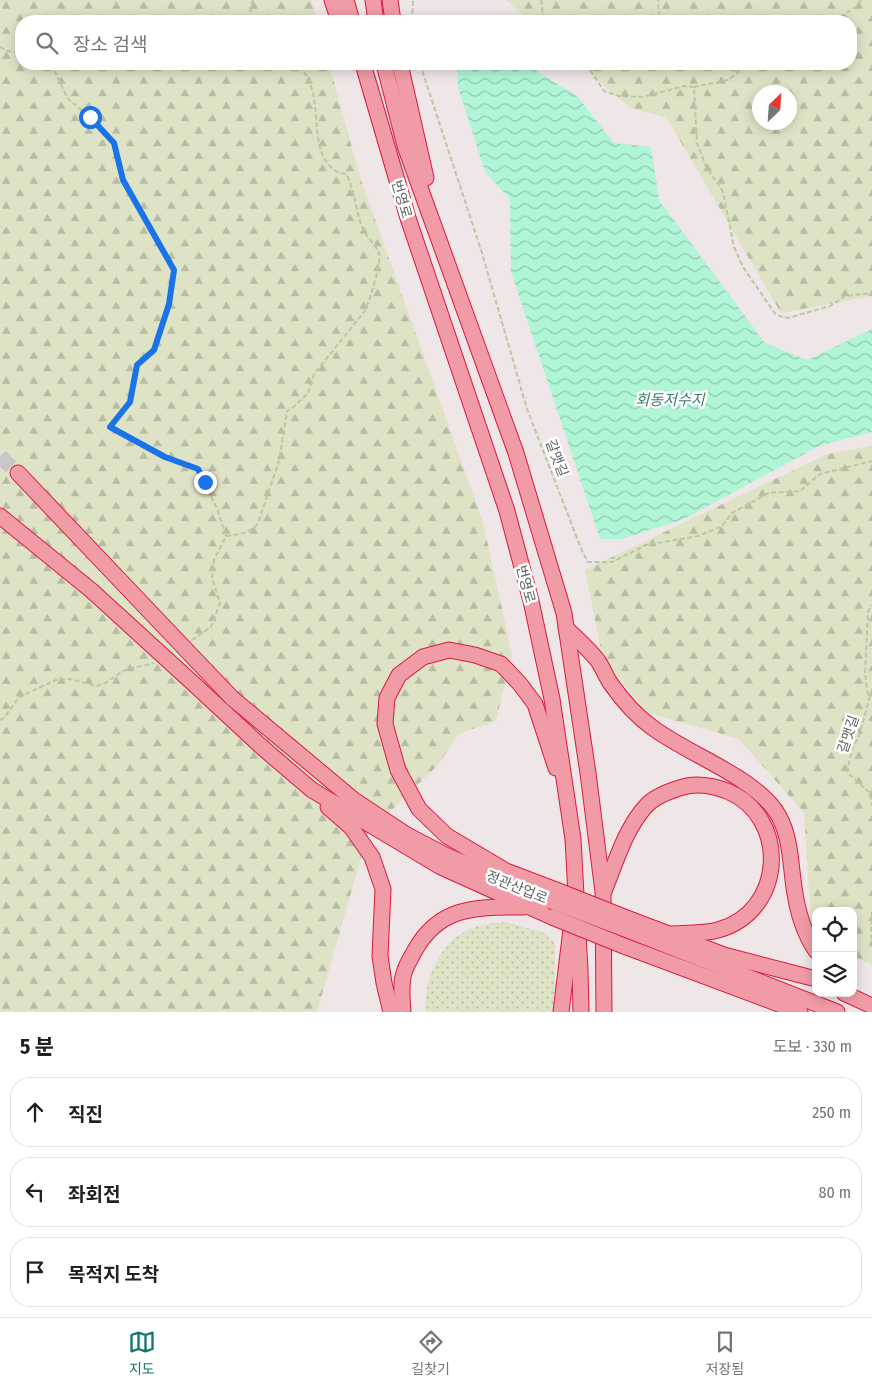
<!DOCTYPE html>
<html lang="ko">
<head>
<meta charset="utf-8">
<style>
  body { margin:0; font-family:"Fira Sans Condensed","Noto Sans KR",sans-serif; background:#f2f2f2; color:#202124 }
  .controls { position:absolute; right:15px; bottom:15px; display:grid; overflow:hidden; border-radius:10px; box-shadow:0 2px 12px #0003 }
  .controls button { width:45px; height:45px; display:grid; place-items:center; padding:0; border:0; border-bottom:1px solid #e0e0e0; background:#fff; color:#202124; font:25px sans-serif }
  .compass { position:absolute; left:752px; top:85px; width:45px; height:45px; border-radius:50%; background:#fff; box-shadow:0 2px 12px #0003; rotate:25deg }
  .stop { position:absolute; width:15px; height:15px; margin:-11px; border:4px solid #1a73e8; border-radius:50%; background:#fff }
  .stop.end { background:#1a73e8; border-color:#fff; box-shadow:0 1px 5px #0008 }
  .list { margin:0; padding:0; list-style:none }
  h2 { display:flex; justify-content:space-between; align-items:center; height:65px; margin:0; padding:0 20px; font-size:21px }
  h2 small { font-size:16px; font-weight:400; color:#757577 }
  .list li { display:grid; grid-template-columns:32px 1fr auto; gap:15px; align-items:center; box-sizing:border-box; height:70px; margin:0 10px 10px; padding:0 10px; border:1px solid #e0e0e0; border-radius:20px }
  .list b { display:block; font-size:19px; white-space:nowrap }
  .list em { font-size:16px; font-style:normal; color:#757577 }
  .icon { flex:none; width:28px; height:28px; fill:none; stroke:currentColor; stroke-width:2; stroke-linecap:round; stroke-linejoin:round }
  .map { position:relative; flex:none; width:872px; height:1012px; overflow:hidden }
  .search { position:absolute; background:#fff; box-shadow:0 2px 12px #0003; left:15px; right:15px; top:15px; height:55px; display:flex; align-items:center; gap:12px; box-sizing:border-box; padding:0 18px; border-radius:20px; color:#757577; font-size:19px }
  .sheet { height:305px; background:#fff }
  nav { display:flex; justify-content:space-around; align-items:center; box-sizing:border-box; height:70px; border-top:1px solid #e0e0e0; background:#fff; font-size:14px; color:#757577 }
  nav a { display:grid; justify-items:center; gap:2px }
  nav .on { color:#0f766e }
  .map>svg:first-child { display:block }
  .grass { fill:url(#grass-dots) }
  .forest { fill:url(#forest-firs); fill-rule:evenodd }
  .water { fill:url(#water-waves) }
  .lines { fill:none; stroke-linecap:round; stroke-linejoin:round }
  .highway-tunnel { stroke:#cac6c6; stroke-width:15; stroke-dasharray:15 8; stroke-linecap:butt }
  .highway-casing { stroke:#da1a3f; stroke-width:17 }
  .path { stroke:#bac8a3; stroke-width:2; stroke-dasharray:5 2.5; stroke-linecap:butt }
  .highway { stroke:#f19ba6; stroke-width:15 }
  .highway-bridge-casing { stroke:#da1a3f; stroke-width:17; stroke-linecap:butt }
  .highway-bridge { stroke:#f19ba6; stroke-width:15 }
  .route { stroke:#1a73e8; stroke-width:6 }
  .labels { text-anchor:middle; stroke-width:5; stroke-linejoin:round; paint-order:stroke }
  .street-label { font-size:14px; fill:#5e6563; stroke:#fff }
  .water-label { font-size:15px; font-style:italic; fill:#3d7c66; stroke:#fff }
</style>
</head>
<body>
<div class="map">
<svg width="872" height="1012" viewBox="0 0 872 1012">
  <defs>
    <pattern id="grass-dots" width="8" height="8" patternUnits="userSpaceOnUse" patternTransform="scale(1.25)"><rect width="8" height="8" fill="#dfe3c6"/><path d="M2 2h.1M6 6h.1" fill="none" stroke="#b8bca4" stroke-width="1.8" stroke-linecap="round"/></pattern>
    <pattern id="forest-firs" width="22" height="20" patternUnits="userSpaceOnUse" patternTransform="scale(1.25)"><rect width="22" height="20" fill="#dfe3c6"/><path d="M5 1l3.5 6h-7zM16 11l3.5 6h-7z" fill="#b8bca4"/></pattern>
    <pattern id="water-waves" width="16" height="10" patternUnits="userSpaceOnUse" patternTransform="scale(1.25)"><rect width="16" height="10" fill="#aff5d6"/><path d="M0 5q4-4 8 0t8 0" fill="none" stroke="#92cab1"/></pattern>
  </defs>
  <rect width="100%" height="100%" fill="#eee6e7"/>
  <!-- grass -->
  <path class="grass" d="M506 922 544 933 555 943V1003L552 1012H426C423 982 439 943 468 930 480 924 492 923 506 922Z"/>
  <!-- forest -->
  <g class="forest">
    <path d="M0 0H311L317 21H21V64H329L360 177 483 522 512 655 496 721 458 734 439 764 368 833 317 1012H0Z"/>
    <path d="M506 0H872V296L781 313 666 117 630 108 579 64H851V21H530ZM760 92H790V122H760Z"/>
    <path d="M872 446V965L853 956V911H816V937L812 935 804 813 739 739 648 713 603 660 585 570 827 454Z"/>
  </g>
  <!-- water -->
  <path class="water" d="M457 64H529L538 72 577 96 614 143 651 147 659 200 765 343 807 360 872 329V432L819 446 684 519 622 539H600L511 272 510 199 485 172 458 87Z"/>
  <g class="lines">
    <!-- highway-tunnel -->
    <path class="highway-tunnel" d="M0 457 18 473"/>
    <!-- highway casing -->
    <g class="highway-casing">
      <g id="highway">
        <path d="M332 0 339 21"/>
        <path d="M346 0 352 21"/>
        <path d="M373 0 376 21"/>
        <path d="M390 0 393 21"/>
        <path d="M363 64 408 218 507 511 531 601 552 699 573 839 580 970 581 1012"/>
        <path d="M384 64 405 146 516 453 564 613 588 773 603 892 604 1012"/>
        <path d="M400 64 426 178"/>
        <path d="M18 473 114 574"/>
        <path d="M0 516 92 591"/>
        <path d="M566 628C577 639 589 649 598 661 603 668 606 677 611 684 623 701 636 716 653 728 688 754 751 776 775 810 791 833 790 861 794 887 797 910 803 932 816 951"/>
        <path d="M196 686 264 749 312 790 441 867 552 917"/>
        <path d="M232 698 354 800 407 835 445 855 551 901"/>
        <path d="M556 768 535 704 520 684 501 664 475 655 449 650 423 657 399 675 387 698 385 724 398 770 419 809 447 836 506 871 556 890"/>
        <path d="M328 807 351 827 372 857 383 889 380 956 384 983 391 1012"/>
        <path d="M604 891C616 862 625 829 646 806 655 796 669 791 683 787 697 783 713 786 727 791 790 817 785 912 718 930 703 934 685 933 669 934"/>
        <path d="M624 917 724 955 816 979"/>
        <path d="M625 929 837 1012"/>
        <path d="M624 946 800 1012"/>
        <path d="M844 993 872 1006"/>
        <path d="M403 1012C402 999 400 982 405 970 407 964 411 958 414 952 439 905 477 907 524 907"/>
        <path d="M561 1012 571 929"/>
      </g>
    </g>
    <!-- path -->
    <g class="path">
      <path d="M253 0C250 9 249 13 255 21"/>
      <path d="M541 0 543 14 550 21"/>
      <path d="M412 21 413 0"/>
      <path d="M652 21 659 15 658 0"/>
      <path d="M834 21 857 6 861 0"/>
      <path d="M0 47 8 51 21 53"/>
      <path d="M51 64 68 99 90 117 114 143 123 180 174 270 169 304 154 350 137 365 130 402 110 427 165 457 198 469 217 509 226 536 214 560 212 578 220 603 211 627 192 640"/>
      <path d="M420 64 482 253 527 409 582 551 588 562H612L646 545 698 536 722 526 732 513 769 493 800 491 820 474 872 461"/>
      <path d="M586 64 604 91 619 96 643 97 684 86 694 87 697 143 706 166 723 192 734 247 743 267 776 315 788 318 830 306 845 296 872 293"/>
      <path d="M694 87 728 80 749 64"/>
      <path d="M226 536C237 535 252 533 258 523L279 461 287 411 295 406 308 393 314 374 364 312C369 304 382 262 379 253 375 244 365 236 362 227 356 210 355 194 347 175 343 173 336 172 333 169 305 146 328 92 297 64"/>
      <path d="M872 689 859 736 852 749 847 772 870 793 872 805"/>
      <path d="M868 695 865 674 868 612 872 605"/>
      <path d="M0 720 4 718 19 697 56 680 71 679 96 686 105 683 125 670 154 663"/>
      <path d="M872 912 871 936 872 942"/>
    </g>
    <!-- highway -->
    <use href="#highway" class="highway"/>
    <!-- highway-bridge casing -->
    <g class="highway-bridge-casing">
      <g id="highway-bridge">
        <path d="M114 574 232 698"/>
        <path d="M92 591 196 686"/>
        <path d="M556 890 624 917"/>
        <path d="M551 901 625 929"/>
        <path d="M552 917 624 946"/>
      </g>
    </g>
    <!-- highway-bridge -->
    <use href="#highway-bridge" class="highway-bridge"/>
  </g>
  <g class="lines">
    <!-- route -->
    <path class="route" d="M90 117 114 143 123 180 174 270 169 304 154 350 137 365 130 402 110 427 165 457 198 469 205 482"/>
  </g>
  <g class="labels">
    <!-- street labels -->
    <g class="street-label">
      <text transform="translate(402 199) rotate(73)" y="5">번영로</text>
      <text transform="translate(557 458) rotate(69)" y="5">갈맷길</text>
      <text transform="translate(526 584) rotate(75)" y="5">번영로</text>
      <text transform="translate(848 734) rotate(-71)" y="5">갈맷길</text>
      <text transform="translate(517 887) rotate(22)" y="5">정관산업로</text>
    </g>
    <!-- water labels -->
    <g class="water-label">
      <text x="670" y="405">회동저수지</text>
    </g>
  </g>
</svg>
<div class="controls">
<button><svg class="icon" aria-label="locate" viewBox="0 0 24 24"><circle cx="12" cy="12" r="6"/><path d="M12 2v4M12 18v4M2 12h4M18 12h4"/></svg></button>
<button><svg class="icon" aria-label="layers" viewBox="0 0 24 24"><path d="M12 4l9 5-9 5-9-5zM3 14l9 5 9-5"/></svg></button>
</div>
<svg class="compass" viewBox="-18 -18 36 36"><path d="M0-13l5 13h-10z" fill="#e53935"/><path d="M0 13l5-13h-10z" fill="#757577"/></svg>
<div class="stop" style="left:90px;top:117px"></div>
<div class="stop end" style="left:205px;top:482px"></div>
<div class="search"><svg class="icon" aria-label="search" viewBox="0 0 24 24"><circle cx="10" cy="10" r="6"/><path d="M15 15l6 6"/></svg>장소 검색</div>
</div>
<section class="sheet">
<h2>5 분<small>도보 · 330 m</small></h2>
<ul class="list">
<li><svg class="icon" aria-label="ahead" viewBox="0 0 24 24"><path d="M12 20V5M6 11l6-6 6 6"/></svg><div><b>직진</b></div><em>250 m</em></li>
<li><svg class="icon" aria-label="left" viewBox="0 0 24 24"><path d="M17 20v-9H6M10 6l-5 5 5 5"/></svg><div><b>좌회전</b></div><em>80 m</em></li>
<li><svg class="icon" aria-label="arrive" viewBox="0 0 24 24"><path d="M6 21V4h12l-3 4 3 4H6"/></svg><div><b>목적지 도착</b></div></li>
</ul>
</section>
<nav>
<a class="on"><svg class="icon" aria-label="map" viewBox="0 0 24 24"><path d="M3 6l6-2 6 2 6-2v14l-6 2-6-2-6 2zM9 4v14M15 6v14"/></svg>지도</a>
<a><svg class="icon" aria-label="directions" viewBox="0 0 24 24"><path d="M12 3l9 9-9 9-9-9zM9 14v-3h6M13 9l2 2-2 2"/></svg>길찾기</a>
<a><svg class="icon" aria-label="saved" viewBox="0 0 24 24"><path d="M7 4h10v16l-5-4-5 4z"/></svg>저장됨</a>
</nav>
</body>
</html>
